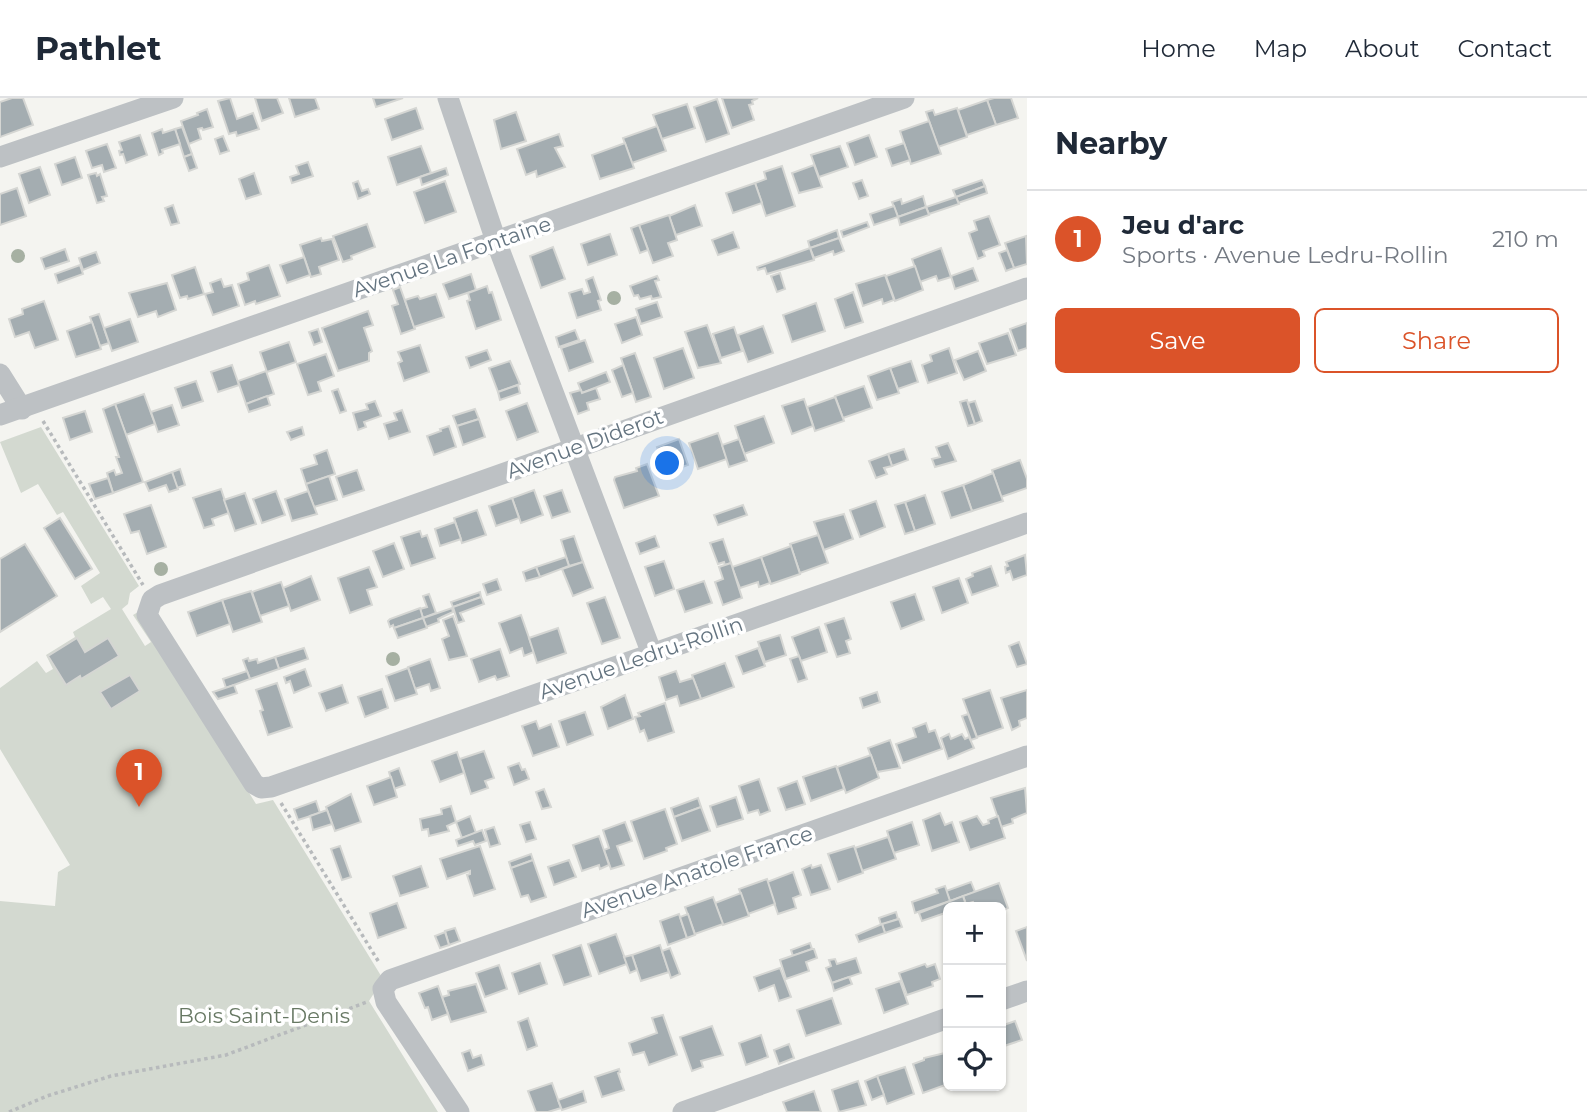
<!DOCTYPE html>
<html lang="en">
<head>
<meta charset="utf-8">
<style>
  body { margin:0; font-family:Montserrat,sans-serif; background:#f6f6f7; color:#1f2937 }
  .controls { position:absolute; right:21px; bottom:21px; display:grid; overflow:hidden; border-radius:10px; box-shadow:0 2px 5px #0004 }
  .controls button { width:63px; height:63px; display:grid; place-items:center; padding:0; border:0; border-bottom:2px solid #e0e1e3; background:#fff; color:#1f2937; font:35px sans-serif }
  .you { position:absolute; left:668px; top:366px; width:24px; height:24px; margin:-18px; border:5px solid #fff; border-radius:50%; background:#1a73e8; box-shadow:0 0 0 10px #1a73e833 }
  .badge { display:grid; place-items:center; width:46px; height:46px; border-radius:50%; background:#db5329; color:#fff; font-size:23px; font-weight:700 }
  .pin { position:absolute; translate:-50% -58px; filter:drop-shadow(0 2px 4px #0008) }
  .pin::after { content:''; position:absolute; top:37px; width:24px; height:21px; background:inherit; clip-path:polygon(0 0,100% 0,50% 100%) }
  .list { margin:0; padding:0; list-style:none }
  h2 { display:flex; justify-content:space-between; align-items:center; height:91px; margin:0; padding:0 28px; font-size:30px }
  h2 small { font-size:23px; font-weight:400; color:#747a83 }
  .list li { display:grid; grid-template-columns:46px 1fr auto; gap:21px; align-items:center; box-sizing:border-box; height:98px; padding:0 28px; border-top:2px solid #e0e1e3 }
  .list b { display:block; font-size:26px; white-space:nowrap }
  .list p { margin:0; font-size:23px; white-space:nowrap; color:#747a83 }
  .list em { font-size:23px; font-style:normal; color:#747a83 }
  .actions { display:flex; gap:14px; padding:21px 28px }
  .actions a { flex:1; padding:16px 0; border:2px solid #db5329; border-radius:10px; text-align:center; font-size:24px; color:#db5329 }
  .actions .main { background:#db5329; color:#fff }
  .icon { flex:none; width:38px; height:38px; fill:none; stroke:currentColor; stroke-width:2; stroke-linecap:round; stroke-linejoin:round }
  .map { position:relative; flex:none; width:1027px; height:1014px; overflow:hidden }
  header { display:flex; align-items:center; gap:42px; box-sizing:border-box; height:98px; padding:0 35px; background:#fff; border-bottom:2px solid #e0e1e3 }
  header strong { font-size:33px }
  nav { display:flex; gap:38px; margin-inline-start:auto; font-size:24px }
  main { display:flex }
  aside { flex:1; background:#fff }
  .map>svg:first-child { display:block }
  .green { fill:#d3d9d0 }
  .building { fill:#a4adb1; stroke:#d5d6d3; stroke-width:2 }
  .lines { fill:none; stroke-linecap:round; stroke-linejoin:round }
  .path { stroke:#b7babc; stroke-width:3.5; stroke-dasharray:3.5 3.5; stroke-linecap:butt }
  .minor { stroke:#bdc1c4; stroke-width:21 }
  .tree { fill:#a6b0a2 }
  .labels { text-anchor:middle; stroke-width:7; stroke-linejoin:round; paint-order:stroke }
  .street-label { font-size:21px; fill:#647480; stroke:#fff }
  .park-label { font-size:21px; fill:#677863; stroke:#fff }
</style>
</head>
<body>
<header>
<strong>Pathlet</strong>
<nav><a>Home</a><a>Map</a><a>About</a><a>Contact</a></nav>
</header>
<main>
<div class="map">
<svg width="1027" height="1014" viewBox="0 0 1027 1014">
  <rect width="100%" height="100%" fill="#f4f4f0"/>
  <!-- green -->
  <path class="green" d="M41 329 139 488 130 495 128 506 122 511 145 548 151 544 133 517 138 514 256 706 273 702 383 881 369 903 438 1014H0V803L55 808 58 774 70 767 0 651V590L37 563 46 575 53 571 46 557 75 539 73 534 111 511 103 499 91 506 81 488 100 475 63 414 57 417 38 386 21 395 0 344Z"/>
  <!-- building -->
  <g class="building">
    <path d="M12 0H23L33 27 0 39V4Z"/>
    <path d="M230 0 237 21 253 15 259 31 237 38 236 34 229 36 218 3Z"/>
    <path d="M255 0H277L283 15 262 23Z"/>
    <path d="M289 0H315L319 11 295 19Z"/>
    <path d="M373 0H403L376 9Z"/>
    <path d="M722 0H758L752 3 753 6 749 7 754 22 732 30Z"/>
    <path d="M994 0H1011L1018 20 996 27 987 2Z"/>
    <path d="M717 1 729 36 706 44 694 9Z"/>
    <path d="M987 2 996 27 967 37 958 12Z"/>
    <path d="M687 6 695 30 662 41 653 17Z"/>
    <path d="M416 10 423 31 392 42 385 21Z"/>
    <path d="M957 10 967 39 938 49 926 14 933 12 935 17Z"/>
    <path d="M207 11 213 29 203 32 202 30 198 31 201 41 189 46 181 23 198 17 197 15Z"/>
    <path d="M516 14 526 43 501 51 494 22Z"/>
    <path d="M929 23 941 56 911 66 900 33Z"/>
    <path d="M657 28 666 53 632 65 623 40Z"/>
    <path d="M182 29 192 56 184 59 175 31Z"/>
    <path d="M162 31 163 35 175 31 180 46 162 52 163 55 159 57 152 35Z"/>
    <path d="M559 36 563 48 555 50 565 69 537 79 536 73 526 77 517 51Z"/>
    <path d="M140 37 147 57 126 65 123 56 120 57 119 53 122 52 119 44Z"/>
    <path d="M869 37 877 59 855 67 847 45Z"/>
    <path d="M223 38 229 53 220 56 215 41Z"/>
    <path d="M625 45 634 70 600 81 592 57Z"/>
    <path d="M904 45 910 62 892 68 886 51Z"/>
    <path d="M107 46 116 70 104 74 102 67 92 70 86 53Z"/>
    <path d="M421 48 431 75 397 87 388 59Z"/>
    <path d="M840 48 848 69 819 79 811 57Z"/>
    <path d="M192 56 197 70 189 73 184 59Z"/>
    <path d="M75 59 82 80 62 87 55 66Z"/>
    <path d="M308 64 313 78 292 85 290 79 299 76 296 68Z"/>
    <path d="M814 67 822 89 799 95 792 75Z"/>
    <path d="M782 68 795 108 766 118 755 85 766 81 764 74Z"/>
    <path d="M40 69 50 97 29 105 19 76Z"/>
    <path d="M446 70 448 77 422 87 420 79Z"/>
    <path d="M96 75 97 78 100 76 107 98 102 99 104 103 97 105 88 77Z"/>
    <path d="M254 75 261 96 246 101 239 81Z"/>
    <path d="M862 82 868 98 859 101 853 85Z"/>
    <path d="M982 82 985 88 956 99 953 92Z"/>
    <path d="M358 83 362 93 368 91 370 96 358 101 353 85Z"/>
    <path d="M445 83 456 114 425 125 414 94Z"/>
    <path d="M755 85 762 105 733 115 726 95Z"/>
    <path d="M985 88 987 95 958 105 956 99Z"/>
    <path d="M17 90 26 118 0 127V96Z"/>
    <path d="M923 98 926 109 898 119 892 104 901 101 902 106Z"/>
    <path d="M956 99 959 106 929 116 926 109Z"/>
    <path d="M173 107 179 125 171 127 165 110Z"/>
    <path d="M695 107 702 128 676 137 669 118Z"/>
    <path d="M894 108 898 119 874 127 870 116Z"/>
    <path d="M926 109 929 117 900 127 898 119Z"/>
    <path d="M669 117 677 142 668 145 673 158 653 165 639 127Z"/>
    <path d="M989 118 1000 147 983 153 985 158 978 161 969 135 977 132 974 123Z"/>
    <path d="M867 124 869 129 843 139 841 133Z"/>
    <path d="M367 126 375 149 351 158 352 161 343 164 333 138Z"/>
    <path d="M639 127 648 152 640 155 631 130Z"/>
    <path d="M837 132 839 140 810 150 808 143Z"/>
    <path d="M733 134 739 150 718 157 712 142Z"/>
    <path d="M610 136 617 157 588 167 581 146Z"/>
    <path d="M1026 138 1027 166 1014 170 1005 145Z"/>
    <path d="M321 140 322 143 332 141 339 162 319 169 321 176 311 179 300 147Z"/>
    <path d="M839 140 844 153 834 157 833 153 814 160 810 150Z"/>
    <path d="M553 149 565 181 541 190 530 158Z"/>
    <path d="M810 150 814 162 767 176 765 170 758 172 757 169Z"/>
    <path d="M941 150 951 179 938 183 936 178 920 184 912 161Z"/>
    <path d="M65 151 69 163 45 171 41 160Z"/>
    <path d="M1007 152 1014 170 1006 173 999 155Z"/>
    <path d="M96 154 100 165 83 172 79 160Z"/>
    <path d="M304 159 310 177 287 185 280 167Z"/>
    <path d="M80 167 83 176 58 185 55 176Z"/>
    <path d="M269 167 280 198 256 206 255 203 245 207 238 186 249 182 247 175Z"/>
    <path d="M915 168 923 192 895 203 886 178Z"/>
    <path d="M195 169 204 196 188 201 187 198 180 200 172 177Z"/>
    <path d="M973 170 978 183 955 191 951 178Z"/>
    <path d="M780 175 785 191 777 194 771 178Z"/>
    <path d="M471 176 476 192 449 201 443 186Z"/>
    <path d="M885 177 894 202 883 206 882 201 863 208 856 186Z"/>
    <path d="M657 178 659 182 655 183 661 199 652 201 651 198 640 201 638 197 634 198 630 188Z"/>
    <path d="M593 179 601 202 598 203 601 212 577 220 569 195 582 191 584 196 590 194 586 182Z"/>
    <path d="M221 181 224 189 232 187 239 208 213 217 205 196 213 194 210 185Z"/>
    <path d="M167 185 176 212 158 219 156 213 138 219 129 195Z"/>
    <path d="M487 188 489 195 492 194 501 222 476 231 467 203 470 202 468 195Z"/>
    <path d="M400 189 415 231 401 236 392 208 398 206 393 192Z"/>
    <path d="M853 194 863 224 845 230 835 201Z"/>
    <path d="M436 196 444 219 414 229 405 202 418 198 420 201Z"/>
    <path d="M44 203 58 242 35 250 29 234 15 239 9 221 23 216 22 211Z"/>
    <path d="M657 204 662 219 641 226 636 211Z"/>
    <path d="M816 205 825 233 792 244 783 217Z"/>
    <path d="M368 213 373 227 364 230 372 253 369 255V263L338 273 322 230Z"/>
    <path d="M99 216 109 245 100 248 90 219Z"/>
    <path d="M636 219 642 237 622 245 615 226Z"/>
    <path d="M130 221 138 244 112 253 104 230Z"/>
    <path d="M92 224 101 251 76 259 67 233Z"/>
    <path d="M1027 225V250L1018 253 1010 231Z"/>
    <path d="M707 227 721 265 698 270 685 234Z"/>
    <path d="M763 228 773 255 748 264 738 237Z"/>
    <path d="M734 229 742 253 721 260 713 236Z"/>
    <path d="M318 231 322 244 314 247 309 234Z"/>
    <path d="M575 232 579 242 559 249 556 239Z"/>
    <path d="M1008 235 1016 257 987 266 979 245Z"/>
    <path d="M585 242 593 264 569 273 561 250Z"/>
    <path d="M289 244 296 264 267 274 260 254Z"/>
    <path d="M420 247 429 274 404 283 398 265 402 263 398 254Z"/>
    <path d="M683 250 694 280 664 291 654 260Z"/>
    <path d="M949 250 957 275 928 285 922 267 932 263 930 257Z"/>
    <path d="M487 252 491 262 470 270 466 259Z"/>
    <path d="M978 253 986 273 964 282 955 262Z"/>
    <path d="M635 255 651 299 636 304 621 260Z"/>
    <path d="M326 256 334 278 318 284 321 293 308 297 297 266Z"/>
    <path d="M510 263 520 286 498 294 489 270Z"/>
    <path d="M911 263 918 284 898 291 890 270Z"/>
    <path d="M232 267 239 287 218 294 211 274Z"/>
    <path d="M623 267 633 295 622 299 612 272Z"/>
    <path d="M890 270 899 295 877 302 868 278Z"/>
    <path d="M266 273 274 296 246 306 238 283Z"/>
    <path d="M606 274 610 284 582 295 578 285Z"/>
    <path d="M196 283 203 303 182 310 175 290Z"/>
    <path d="M518 287 520 295 500 302 498 294Z"/>
    <path d="M864 288 872 310 843 320 835 298Z"/>
    <path d="M596 290 600 301 587 305 589 312 578 316 570 295 581 292 582 295Z"/>
    <path d="M338 291 346 313 340 315 332 293Z"/>
    <path d="M144 296 155 326 126 337 115 306Z"/>
    <path d="M267 298 270 307 249 314 246 306Z"/>
    <path d="M835 299 844 323 815 333 807 309Z"/>
    <path d="M804 301 813 328 792 336 782 308Z"/>
    <path d="M967 302 975 326 968 328 960 304Z"/>
    <path d="M375 303 381 318 364 324 366 329 358 332 353 315 368 311 366 306Z"/>
    <path d="M975 303 982 323 975 326 968 305Z"/>
    <path d="M527 305 538 334 517 342 506 313Z"/>
    <path d="M115 306 143 384 113 395 107 375 114 372 116 377 122 375 116 359H119L103 311Z"/>
    <path d="M172 307 179 327 158 334 151 314Z"/>
    <path d="M475 311 479 321 457 328 453 318Z"/>
    <path d="M402 312 410 334 389 341 384 326 397 322 394 315Z"/>
    <path d="M85 313 92 334 70 342 63 320Z"/>
    <path d="M764 318 774 345 744 356 735 328Z"/>
    <path d="M479 321 485 339 463 347 457 328Z"/>
    <path d="M449 328 456 349 434 357 427 338 441 333 440 331Z"/>
    <path d="M302 329 304 337 291 342 287 334Z"/>
    <path d="M718 335 727 361 698 371 689 345Z"/>
    <path d="M679 341 688 367 666 375 657 349Z"/>
    <path d="M739 341 747 363 729 369 722 347Z"/>
    <path d="M948 345 956 363 935 369 932 361 940 359 936 349Z"/>
    <path d="M904 351 908 362 892 368 888 356Z"/>
    <path d="M327 352 335 376 306 386 301 371 317 366 314 357Z"/>
    <path d="M888 356 892 368 884 370 887 376 876 380 869 363Z"/>
    <path d="M1020 362 1027 381V390L1001 399 992 372Z"/>
    <path d="M647 366 659 398 624 410 614 382 615 379 637 373 636 370Z"/>
    <path d="M180 371 185 387 177 390 172 374Z"/>
    <path d="M357 372 364 392 343 399 336 379Z"/>
    <path d="M172 374 178 391 169 394 166 387 149 393 145 384Z"/>
    <path d="M993 375 1003 403 972 413 963 387Z"/>
    <path d="M329 378 337 402 314 409 306 386Z"/>
    <path d="M108 380 113 395 95 401 89 386Z"/>
    <path d="M963 387 972 413 951 420 942 394Z"/>
    <path d="M221 391 229 415 212 421 214 427 204 430 193 400Z"/>
    <path d="M534 392 543 417 521 425 512 400Z"/>
    <path d="M562 392 570 414 552 420 544 398Z"/>
    <path d="M276 393 285 417 262 425 253 401Z"/>
    <path d="M308 393 317 416 292 423 285 401Z"/>
    <path d="M245 395 256 426 235 433 224 402Z"/>
    <path d="M925 397 935 426 915 433 905 404Z"/>
    <path d="M512 400 519 420 496 428 489 408Z"/>
    <path d="M876 403 885 429 860 439 850 412Z"/>
    <path d="M905 404 915 433 905 436 895 407Z"/>
    <path d="M151 407 166 449 147 456 139 433 131 435 124 416Z"/>
    <path d="M743 407 747 417 718 427 714 417Z"/>
    <path d="M477 412 486 437 462 445 454 420Z"/>
    <path d="M844 416 853 441 824 452 814 424Z"/>
    <path d="M60 420 92 471 75 481 44 430Z"/>
    <path d="M455 424 461 441 440 448 435 431Z"/>
    <path d="M420 433 422 439 427 437 435 460 411 468 401 439Z"/>
    <path d="M818 437 828 465 800 475 790 446Z"/>
    <path d="M574 438 583 464 569 468 561 442Z"/>
    <path d="M655 438 659 449 640 456 636 445Z"/>
    <path d="M723 441 731 465 725 467 724 464 718 466 710 445Z"/>
    <path d="M394 445 404 471 383 479 373 453Z"/>
    <path d="M25 446 57 498 0 534V461Z"/>
    <path d="M791 448 800 476 771 486 761 459Z"/>
    <path d="M1025 457 1027 477 1013 482 1010 473 1006 475 1005 469 1008 468 1006 464Z"/>
    <path d="M566 459 569 468 540 479 536 469Z"/>
    <path d="M761 459 770 485 759 489 758 484 740 490 732 469Z"/>
    <path d="M664 463 674 491 655 498 645 469Z"/>
    <path d="M583 464 593 490 573 498 562 471Z"/>
    <path d="M731 465 742 500 723 507 715 484 723 481 719 469Z"/>
    <path d="M991 468 998 488 972 497 966 481 973 478 972 475Z"/>
    <path d="M369 469 377 489 367 492 372 507 350 515 338 480Z"/>
    <path d="M536 469 540 479 526 483 523 474Z"/>
    <path d="M311 478 320 502 291 513 283 490Z"/>
    <path d="M959 480 968 505 942 515 933 489Z"/>
    <path d="M497 481 501 492 487 497 483 486Z"/>
    <path d="M704 483 712 505 685 514 677 492Z"/>
    <path d="M281 484 289 508 260 518 252 494Z"/>
    <path d="M251 493 262 524 233 534 222 502Z"/>
    <path d="M480 494 481 499 453 509 451 504Z"/>
    <path d="M429 496 436 515 423 520 420 511 427 509 423 498Z"/>
    <path d="M915 496 924 522 901 531 891 504Z"/>
    <path d="M481 499 484 506 460 515 464 523 458 525 453 509Z"/>
    <path d="M605 499 620 540 602 546 587 505Z"/>
    <path d="M222 502 230 526 197 538 188 514Z"/>
    <path d="M420 510 423 520 394 530 393 527 390 529 388 523 390 521Z"/>
    <path d="M452 510 453 514 442 519 438 521 439 524 426 529 423 520Z"/>
    <path d="M521 517 534 554 524 558 522 550 510 555 499 525Z"/>
    <path d="M453 518 467 558 449 562 442 541 449 538 443 522Z"/>
    <path d="M423 520 427 530 398 540 394 530Z"/>
    <path d="M844 520 851 541 846 543 850 555 837 559 825 526Z"/>
    <path d="M819 529 827 554 801 563 792 539Z"/>
    <path d="M558 530 566 555 537 565 529 540Z"/>
    <path d="M780 537 786 557 765 564 758 544Z"/>
    <path d="M77 540 85 554 108 540 119 558 81 581 80 578 66 587 48 558Z"/>
    <path d="M1019 544 1027 566 1017 569 1009 548Z"/>
    <path d="M304 550 308 561 279 571 275 559Z"/>
    <path d="M758 550 765 568 743 576 736 558Z"/>
    <path d="M500 551 509 578 497 582 495 578 479 584 471 561Z"/>
    <path d="M799 558 807 581 798 584 790 561Z"/>
    <path d="M275 559 279 571 250 581 243 562 248 560 249 563 257 561 258 565Z"/>
    <path d="M430 561 440 590 431 593 429 586 415 591 408 569Z"/>
    <path d="M725 565 734 589 701 601 692 577Z"/>
    <path d="M408 570 417 596 395 603 386 578Z"/>
    <path d="M305 571 311 588 294 595 290 583 286 585 284 579Z"/>
    <path d="M247 573 250 581 226 590 223 581Z"/>
    <path d="M676 573 680 584 693 580 701 601 680 608 677 598 666 602 659 579Z"/>
    <path d="M130 577 140 593 111 611 100 594Z"/>
    <path d="M277 585 292 629 268 637 260 613 263 612 256 592Z"/>
    <path d="M234 587 237 595 218 601 213 594Z"/>
    <path d="M342 587 348 605 326 613 319 595Z"/>
    <path d="M382 591 388 610 365 619 358 599Z"/>
    <path d="M990 592 1003 630 977 639 963 601Z"/>
    <path d="M1027 592V620L1019 623 1020 628 1012 632 1001 600Z"/>
    <path d="M877 594 880 604 863 610 860 600Z"/>
    <path d="M625 597 633 621 608 631 601 609Z"/>
    <path d="M665 605 674 634 648 643 644 632 640 634 635 619 640 618 638 615Z"/>
    <path d="M585 614 593 637 567 647 559 623Z"/>
    <path d="M968 616 977 640 971 642 962 618Z"/>
    <path d="M536 623 539 631 551 626 559 649 533 658 522 628Z"/>
    <path d="M926 625 929 634 935 632 942 651 903 665 896 646 916 639 913 630Z"/>
    <path d="M949 636 951 641 962 636 965 641 969 639 974 650 948 661 941 640Z"/>
    <path d="M890 642 900 670 877 674 868 650Z"/>
    <path d="M484 653 494 680 485 683 488 690 471 696 460 661Z"/>
    <path d="M457 654 464 675 440 684 432 663Z"/>
    <path d="M871 657 879 680 846 695 837 669Z"/>
    <path d="M519 665 522 672 525 671 529 681 514 687 508 669Z"/>
    <path d="M836 668 844 691 811 703 803 679Z"/>
    <path d="M399 670 405 687 394 691 389 674Z"/>
    <path d="M391 679 397 699 374 707 367 688Z"/>
    <path d="M759 681 770 713 760 717 758 712 748 715 739 688Z"/>
    <path d="M797 683 805 706 786 712 778 690Z"/>
    <path d="M1025 690 1027 715 1012 721 1013 725 1001 729 991 700Z"/>
    <path d="M544 691 551 709 542 711 536 694Z"/>
    <path d="M351 696 361 724 335 733 326 709Z"/>
    <path d="M736 699 743 721 717 729 710 708Z"/>
    <path d="M698 700 701 709 674 719 671 710Z"/>
    <path d="M316 703 320 715 298 722 294 711Z"/>
    <path d="M451 708 456 724 447 728 449 733 429 738 428 731 422 732 420 721 442 716 441 711Z"/>
    <path d="M701 709 710 733 682 743 674 719Z"/>
    <path d="M665 711 677 746 666 750 667 753 644 761 631 723Z"/>
    <path d="M327 712 332 726 313 732 310 718Z"/>
    <path d="M940 715 945 727 952 724 959 744 932 753 923 722Z"/>
    <path d="M470 718 476 735 462 740 456 724Z"/>
    <path d="M977 718 983 727 989 725 988 722 998 718 1005 740 970 752 960 724Z"/>
    <path d="M530 724 536 741 526 744 520 727Z"/>
    <path d="M625 724 632 743 617 748 624 767 611 771 604 752 609 750 603 732Z"/>
    <path d="M912 724 919 747 894 755 887 733Z"/>
    <path d="M494 729 500 746 490 749 485 732Z"/>
    <path d="M482 732 486 743 475 747 473 743 458 748 456 742Z"/>
    <path d="M599 738 609 767 600 771 599 767 582 773 573 747Z"/>
    <path d="M888 739 896 761 862 773 855 750Z"/>
    <path d="M340 748 351 779 342 782 331 751Z"/>
    <path d="M480 748 495 791 474 798 467 777 470 776V773L447 781 440 761Z"/>
    <path d="M854 748 863 775 838 784 828 756Z"/>
    <path d="M531 756 533 762 511 770 509 764Z"/>
    <path d="M533 762 546 799 531 804 528 797 521 799 511 770Z"/>
    <path d="M569 762 576 779 554 787 548 769Z"/>
    <path d="M811 767 812 770 821 767 830 791 811 797 802 771Z"/>
    <path d="M421 768 428 789 400 798 393 778Z"/>
    <path d="M793 774 801 797 793 800 796 810 778 816 767 784Z"/>
    <path d="M767 781 775 806 748 816 739 791Z"/>
    <path d="M971 784 975 794 950 803 946 793Z"/>
    <path d="M999 785 1008 810 1001 813V809H975L973 804 966 806 963 798Z"/>
    <path d="M945 788 950 803 915 815 912 804 938 795 936 791Z"/>
    <path d="M741 795 749 818 723 827 715 805Z"/>
    <path d="M963 798 966 807 948 809V814L922 823 919 815Z"/>
    <path d="M713 799 723 826 695 836 685 809Z"/>
    <path d="M397 805 406 830 378 840 370 815Z"/>
    <path d="M896 814 898 821 881 827 879 820Z"/>
    <path d="M679 816 687 840 668 847 660 823Z"/>
    <path d="M688 816 695 837 687 840 680 819Z"/>
    <path d="M899 821 902 829 885 835 882 826Z"/>
    <path d="M882 826 885 835 859 844 856 837Z"/>
    <path d="M1027 829V863L1016 833Z"/>
    <path d="M455 830 460 843 449 847 445 833Z"/>
    <path d="M445 834 449 847 440 850 435 838Z"/>
    <path d="M616 836 627 866 599 876 588 846Z"/>
    <path d="M810 845 812 851 793 858 791 852Z"/>
    <path d="M581 847 591 878 564 887 553 857Z"/>
    <path d="M660 847 669 874 641 883 632 857Z"/>
    <path d="M670 850 680 876 671 880 662 853Z"/>
    <path d="M812 851H814L817 860 806 864 809 873 786 881 780 862Z"/>
    <path d="M632 857 637 872 630 875 624 859Z"/>
    <path d="M856 860 861 875 832 885 826 870 831 868 829 862 835 861 837 866Z"/>
    <path d="M540 865 547 886 519 896 512 875Z"/>
    <path d="M925 866 927 869 935 866 940 881 932 884 933 888 907 897 899 875Z"/>
    <path d="M499 867 507 891 485 899 476 875Z"/>
    <path d="M780 870 791 899 779 903 774 887 759 893 754 879Z"/>
    <path d="M849 879 852 886 834 893 832 885Z"/>
    <path d="M900 883 908 906 884 915 876 891Z"/>
    <path d="M476 886 486 914 451 924 442 899 449 897 448 893Z"/>
    <path d="M438 888 448 916 432 922 428 909 425 910 419 895Z"/>
    <path d="M832 900 841 926 806 938 797 912Z"/>
    <path d="M663 917 677 957 649 967 644 954 633 957 629 945 657 935 652 920Z"/>
    <path d="M528 920 537 948 527 952 518 924Z"/>
    <path d="M1015 923 1022 942 1001 949V928Z"/>
    <path d="M712 928 723 957 701 963 703 969 692 973 680 939Z"/>
    <path d="M761 937 768 959 746 967 739 945Z"/>
    <path d="M789 946 794 960 779 966 774 952Z"/>
    <path d="M470 952 473 960 481 957 484 967 468 973 462 955Z"/>
    <path d="M945 955 948 964V986L923 995 913 966 924 962V960Z"/>
    <path d="M905 969 914 996 887 1006 877 978Z"/>
    <path d="M619 971 620 974 618 975 624 992 602 999 595 979Z"/>
    <path d="M877 978 884 997 872 1002 865 983Z"/>
    <path d="M858 983 866 1007 839 1014 832 992Z"/>
    <path d="M552 985 561 1010 548 1014H536L528 993Z"/>
    <path d="M583 993 586 1004 562 1012 558 1002Z"/>
    <path d="M814 993 821 1014H787L783 1004Z"/>
  </g>
  <g class="lines">
    <!-- path -->
    <g class="path">
      <path d="M43 323 143 487"/>
      <path d="M281 705 380 866"/>
      <path d="M9 1014 47 998 111 978 226 957 367 904"/>
    </g>
    <!-- minor -->
    <g class="minor">
      <path d="M448 0 496 143 652 556"/>
      <path d="M0 59 173 0"/>
      <path d="M1027 190 160 497 152 502 147 517 254 686 261 690 271 689 1027 425"/>
      <path d="M0 276 22 311"/>
      <path d="M0 317 904 0"/>
      <path d="M1001 902 1027 893"/>
      <path d="M459 1014 386 904 383 891 390 882 1027 658"/>
      <path d="M683 1014 948 920"/>
    </g>
  </g>
  <!-- trees -->
  <g class="tree">
    <circle cx="18" cy="158" r="7"/>
    <circle cx="614" cy="200" r="7"/>
    <circle cx="161" cy="471" r="7"/>
    <circle cx="393" cy="561" r="7"/>
  </g>
  <g class="labels">
    <!-- street labels -->
    <g class="street-label">
      <text transform="translate(452 159) rotate(-19)" y="7">Avenue La Fontaine</text>
      <text transform="translate(585 346) rotate(-20)" y="7">Avenue Diderot</text>
      <text transform="translate(641 560) rotate(-19)" y="7">Avenue Ledru-Rollin</text>
      <text transform="translate(697 774) rotate(-19)" y="7">Avenue Anatole France</text>
    </g>
    <!-- park labels -->
    <g class="park-label">
      <text x="264" y="925">Bois Saint-Denis</text>
    </g>
  </g>
</svg>
<div class="controls">
<button>+</button>
<button>−</button>
<button><svg class="icon" aria-label="locate" viewBox="0 0 24 24"><circle cx="12" cy="12" r="6"/><path d="M12 2v4M12 18v4M2 12h4M18 12h4"/></svg></button>
</div>
<div class="you"></div>
<div class="pin badge" style="left:139px;top:709px">1</div>
</div>
<aside>
<h2>Nearby<small></small></h2>
<ul class="list">
<li><span class="badge">1</span><div><b>Jeu d'arc</b><p>Sports · Avenue Ledru-Rollin</p></div><em>210 m</em></li>
</ul>
<div class="actions"><a class="main">Save</a><a>Share</a></div>
</aside>
</main>
</body>
</html>
